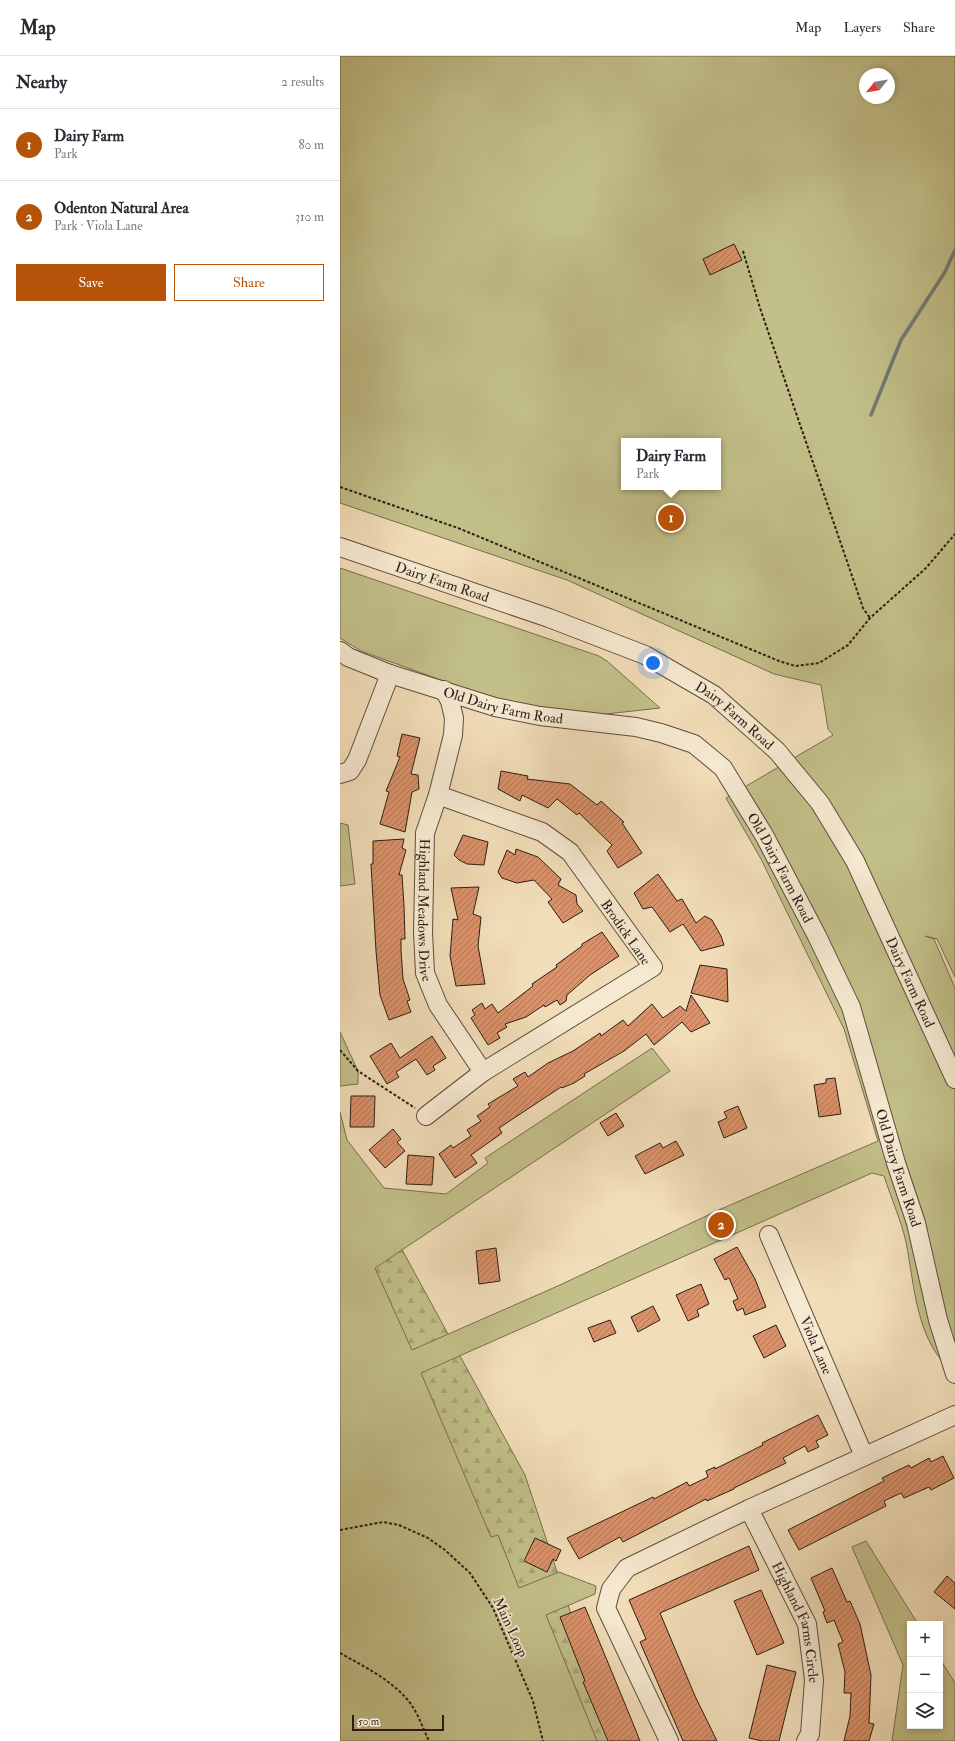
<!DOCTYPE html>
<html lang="en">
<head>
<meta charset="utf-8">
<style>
  body { margin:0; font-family:"IM FELL Double Pica",serif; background:#f7f7f7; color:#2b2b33 }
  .controls { position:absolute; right:12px; bottom:12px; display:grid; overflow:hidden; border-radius:0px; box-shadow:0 2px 6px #0003 }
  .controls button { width:36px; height:36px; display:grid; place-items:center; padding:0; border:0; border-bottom:1px solid #e1e1e2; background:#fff; color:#2b2b33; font:20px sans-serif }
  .compass { position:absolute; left:519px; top:12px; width:36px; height:36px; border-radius:50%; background:#fff; box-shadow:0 2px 6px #0003; rotate:240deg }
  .scale { position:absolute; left:12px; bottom:10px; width:92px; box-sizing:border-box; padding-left:4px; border:2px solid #2d1d15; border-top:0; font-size:11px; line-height:14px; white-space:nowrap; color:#2d1d15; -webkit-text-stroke:3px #f6e9d1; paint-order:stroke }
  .you { position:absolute; left:313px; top:607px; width:14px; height:14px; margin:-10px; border:3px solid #fff; border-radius:50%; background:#1a73e8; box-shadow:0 0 0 6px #1a73e833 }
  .badge { display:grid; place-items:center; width:26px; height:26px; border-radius:50%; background:#b45309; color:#fff; font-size:13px; font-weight:700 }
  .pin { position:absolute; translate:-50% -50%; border:2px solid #fff; box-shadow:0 1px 4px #0006 }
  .popup { position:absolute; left:281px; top:382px; width:100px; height:52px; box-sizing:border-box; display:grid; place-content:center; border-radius:0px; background:#fff; filter:drop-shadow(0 1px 3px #0005); font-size:13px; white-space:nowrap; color:#7c7c81 }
  .popup b { font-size:15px; color:#2b2b33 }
  .popup::after { content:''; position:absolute; left:50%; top:100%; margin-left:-8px; border:8px solid transparent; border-top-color:#fff }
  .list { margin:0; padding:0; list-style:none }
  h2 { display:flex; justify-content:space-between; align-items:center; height:52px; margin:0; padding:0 16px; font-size:17px }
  h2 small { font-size:13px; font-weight:400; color:#7c7c81 }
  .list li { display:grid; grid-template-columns:26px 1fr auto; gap:12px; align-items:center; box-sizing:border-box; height:72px; padding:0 16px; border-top:1px solid #e1e1e2 }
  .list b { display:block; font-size:15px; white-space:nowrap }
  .list p { margin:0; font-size:13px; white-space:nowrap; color:#7c7c81 }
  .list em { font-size:13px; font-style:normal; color:#7c7c81 }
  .actions { display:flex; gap:8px; padding:12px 16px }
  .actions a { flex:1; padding:9px 0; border:1px solid #b45309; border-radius:0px; text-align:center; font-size:14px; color:#b45309 }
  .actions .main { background:#b45309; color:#fff }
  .icon { flex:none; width:22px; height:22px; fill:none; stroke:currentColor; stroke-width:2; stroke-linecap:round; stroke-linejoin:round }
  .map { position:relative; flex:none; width:615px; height:1685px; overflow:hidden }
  header { display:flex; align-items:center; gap:24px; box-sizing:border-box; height:56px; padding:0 20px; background:#fff; border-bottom:1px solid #e1e1e2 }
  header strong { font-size:19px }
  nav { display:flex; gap:22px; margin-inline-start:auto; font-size:14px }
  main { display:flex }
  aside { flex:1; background:#fff }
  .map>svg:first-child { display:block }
  .forest { fill:url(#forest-firs); stroke:#786e4f }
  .green { fill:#c2bf89; stroke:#786e4f; fill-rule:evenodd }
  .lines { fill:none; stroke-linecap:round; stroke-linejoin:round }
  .stream { stroke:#717b76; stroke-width:3.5 }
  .building { fill:url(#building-hatch); stroke:#2d1d15 }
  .minor-casing { stroke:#5e4d3e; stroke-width:20 }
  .path { stroke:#2d1d15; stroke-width:2; stroke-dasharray:3 2; stroke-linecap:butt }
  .minor { stroke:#f6e9d1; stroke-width:18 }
  .labels { text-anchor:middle; stroke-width:3.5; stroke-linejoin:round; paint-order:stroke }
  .street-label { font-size:14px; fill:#2d1d15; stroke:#f6e9d1 }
</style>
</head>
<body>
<header>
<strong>Map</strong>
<nav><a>Map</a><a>Layers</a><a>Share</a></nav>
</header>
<main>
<aside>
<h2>Nearby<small>2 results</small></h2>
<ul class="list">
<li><span class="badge">1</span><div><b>Dairy Farm</b><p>Park</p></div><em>80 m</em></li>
<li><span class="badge">2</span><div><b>Odenton Natural Area</b><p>Park · Viola Lane</p></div><em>310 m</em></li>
</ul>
<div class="actions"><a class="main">Save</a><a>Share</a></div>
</aside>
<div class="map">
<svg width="615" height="1685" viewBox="0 0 615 1685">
  <defs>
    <pattern id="forest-firs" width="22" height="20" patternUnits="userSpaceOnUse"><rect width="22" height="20" fill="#c2bf89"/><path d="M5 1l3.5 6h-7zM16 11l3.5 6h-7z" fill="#a7a475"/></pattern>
    <pattern id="building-hatch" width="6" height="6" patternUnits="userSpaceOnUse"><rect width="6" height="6" fill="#d9926b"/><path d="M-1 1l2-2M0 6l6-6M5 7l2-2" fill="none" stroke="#b07757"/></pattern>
  </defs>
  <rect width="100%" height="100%" fill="#f1ddb8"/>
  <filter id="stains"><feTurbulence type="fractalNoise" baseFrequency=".005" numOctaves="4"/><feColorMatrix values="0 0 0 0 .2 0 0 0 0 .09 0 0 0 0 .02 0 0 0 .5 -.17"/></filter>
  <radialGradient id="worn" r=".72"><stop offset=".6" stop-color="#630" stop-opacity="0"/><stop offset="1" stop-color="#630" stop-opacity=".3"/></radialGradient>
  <!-- forest -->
  <path class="forest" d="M0 1072 48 1168 185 1419 240 1585 286 1685H0Z"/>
  <!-- green -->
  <g class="green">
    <path d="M0 0H615V921L597 883 585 880 594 883 615 932V1317C576 1288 575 1231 566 1186 561 1164 551 1142 544 1120L532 1117 81 1317 151 1481 158 1479 179 1532 219 1516 256 1530 255 1538 206 1559 257 1685H0V1056L7 1084 44 1132 106 1138 148 1107 145 1102 312 992 330 1015 35 1212 72 1294 220 1229 381 1153 538 1085 504 973 421 803 386 742 493 679 488 673 481 629 434 618 227 524 0 447ZM525 18H549V42H525ZM284 385H378V431H284Z"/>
    <path d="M0 512 259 600 267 605 320 652 257 659 184 650 134 636 21 595 0 582Z"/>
    <path d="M0 767 8 769 15 828 0 830Z"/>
    <path d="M0 976 18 1015V1028L0 1030Z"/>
    <path d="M526 1485 578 1568H570V1670H600V1603L615 1627V1685H552L563 1609 512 1491Z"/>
  </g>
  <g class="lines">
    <!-- stream -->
    <path class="stream" d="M531 359 561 284 605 216 615 194"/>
  </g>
  <!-- building -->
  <g class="building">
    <path d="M394 188 402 204 370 219 363 203Z"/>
    <path d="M62 678 80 682 71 718 78 719 79 733 72 736 65 776 40 768 49 736 46 735 60 701 57 700Z"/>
    <path d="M161 715 188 720 187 723 230 728 257 749 261 745 284 766 282 767 302 797 278 812 267 795 272 789 239 757 237 759 217 743 208 752 182 739 180 745 158 733Z"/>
    <path d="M123 779 148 786 144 809 127 808 119 804 114 799Z"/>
    <path d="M64 783 62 792 66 794 59 819H62L64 850 65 883H61V894L63 923 70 944 67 945 71 956 49 964 40 939 36 895 31 808H33V785Z"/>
    <path d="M176 793 198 801 221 823 218 829 236 839 237 848 243 855 223 867 208 846 212 843 194 824 177 827 162 822 158 816 167 794 175 799Z"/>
    <path d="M318 818 337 845 342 843 356 867 365 860 372 864 381 880 384 889 361 895 343 868 330 876 312 851 303 853 294 837Z"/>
    <path d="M139 831 133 858 141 861 138 890 145 928 116 930 110 900 113 863 118 864 111 832Z"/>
    <path d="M262 876 279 900 250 919 227 939 226 945 220 949 217 944 205 951 204 949 186 961 165 968 167 971 157 977 160 982 148 989 131 962 135 959 132 954 142 947 145 953 152 948 158 957 193 930 192 928 217 911 216 909 242 890V888Z"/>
    <path d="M360 909 387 913 388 946 351 937Z"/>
    <path d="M351 939 370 967 351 976 342 966 314 989 306 978 284 995 244 1018 245 1020 234 1027 222 1032 221 1031 159 1072 162 1077 131 1099 137 1107 115 1122 99 1098 111 1089 113 1092 131 1080 127 1074 141 1065 137 1060 150 1051 148 1048 178 1030 173 1023 185 1016 188 1021 208 1007 233 995 260 977 261 980 283 964 288 970 312 948 323 962 340 950 346 955Z"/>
    <path d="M92 980 106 1002 93 1010 95 1014 87 1019 76 1003 56 1016 59 1021 47 1028 30 1000 51 987 60 1002Z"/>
    <path d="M495 1022 501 1058 479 1061 474 1029 486 1027V1023Z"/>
    <path d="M11 1040H35L34 1071H10Z"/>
    <path d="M398 1050 407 1072 384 1082 378 1066 387 1062 384 1056Z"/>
    <path d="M276 1057 284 1070 268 1080 260 1067Z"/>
    <path d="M53 1073 61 1083 57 1086 65 1095 45 1112 29 1094Z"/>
    <path d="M336 1085 344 1099 305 1118 295 1100 320 1087 323 1092Z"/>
    <path d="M68 1099 94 1101 92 1129 66 1128Z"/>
    <path d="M397 1191 415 1223 426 1251 405 1259 403 1252 397 1255 393 1245 398 1243 389 1222 385 1224 374 1203Z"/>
    <path d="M156 1192 160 1225 139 1228 136 1195Z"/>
    <path d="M361 1228 369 1248 357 1254 359 1260 348 1265 336 1239Z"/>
    <path d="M313 1250 320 1264 298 1276 291 1261Z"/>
    <path d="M270 1264 276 1277 254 1286 248 1272Z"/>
    <path d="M436 1269 446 1290 424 1302 413 1280Z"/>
    <path d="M478 1359 488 1379 476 1385 479 1391 468 1396 465 1390 443 1402 446 1407 394 1432V1433L367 1445 366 1443 283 1486 280 1481 239 1503 227 1482 313 1441 314 1443 347 1426 349 1430 368 1421 366 1415 375 1411V1413L423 1389 422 1387Z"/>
    <path d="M603 1400 614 1422 591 1434 589 1431 564 1442 561 1437 544 1445 546 1450 459 1494 448 1474 544 1425 542 1422 569 1409 571 1412 589 1402 591 1406Z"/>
    <path d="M195 1482 221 1494 216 1505 213 1503 207 1516 184 1505Z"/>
    <path d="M409 1490 419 1514 320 1557 355 1640 377 1685H343L300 1586 306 1583 289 1544Z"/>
    <path d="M492 1512 507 1546 510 1545 520 1568 531 1619 529 1667 534 1668 529 1685H504L510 1660 511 1637H504L505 1616 498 1588 503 1586 494 1564 487 1567 483 1556 485 1555 471 1522Z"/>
    <path d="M607 1520 615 1527V1553L594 1536Z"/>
    <path d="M421 1534 444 1587 417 1599 394 1545Z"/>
    <path d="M245 1551 292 1665 300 1685H268L243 1626 245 1625 220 1561Z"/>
    <path d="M427 1609 456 1616 439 1685H422L409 1682Z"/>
  </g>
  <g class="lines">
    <!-- minor casing -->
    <g class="minor-casing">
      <g id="minor">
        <path id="s1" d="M0 491 209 562 305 599 374 639 437 695 480 747 515 805 615 1023"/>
        <path id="s2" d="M0 595 8 601 50 618 155 651 200 660 296 671 321 677 354 688 383 712 424 779 477 880 511 951 556 1107 576 1167 598 1264 615 1318"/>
        <path id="s3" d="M104 634 110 645 114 662 113 679 98 739 85 777 83 876 85 917 98 949 143 1016"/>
        <path d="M0 718 10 715 17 704 50 618"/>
        <path d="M86 1060 143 1016 313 911 230 796 202 776 98 739"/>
        <path id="s4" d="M429 1179 524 1400"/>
        <path id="s5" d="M409 1453 467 1568 474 1624 470 1678 466 1685"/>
        <path d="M329 1685 266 1552 271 1533 287 1512 409 1453 615 1359"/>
      </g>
    </g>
    <!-- path -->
    <g class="path">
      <path d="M403 195 420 252 523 552 530 562"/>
      <path d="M0 431 118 472 439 605 455 610 479 607 508 589 530 562 586 512 615 478"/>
      <path d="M0 994 18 1015 75 1052"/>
      <path d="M0 1474 43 1466 59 1469 88 1482 105 1494 130 1517 153 1552 193 1645 203 1685"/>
      <path d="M0 1597C23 1610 48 1622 66 1642 77 1654 82 1670 89 1685"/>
    </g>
    <!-- minor -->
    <use href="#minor" class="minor"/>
  </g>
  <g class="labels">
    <!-- street labels -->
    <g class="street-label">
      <text dy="5" stroke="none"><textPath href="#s1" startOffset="108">Dairy Farm Road</textPath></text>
      <text dy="5" stroke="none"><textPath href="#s2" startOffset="173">Old Dairy Farm Road</textPath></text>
      <text dy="5" stroke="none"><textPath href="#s1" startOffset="432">Dairy Farm Road</textPath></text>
      <text dy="5" stroke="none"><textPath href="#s2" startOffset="521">Old Dairy Farm Road</textPath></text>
      <text dy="5" stroke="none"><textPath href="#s3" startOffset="226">Highland Meadows Drive</textPath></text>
      <text transform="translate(286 876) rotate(55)" y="5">Brodick Lane</text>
      <text dy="5" stroke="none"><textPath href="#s1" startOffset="756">Dairy Farm Road</textPath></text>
      <text dy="5" stroke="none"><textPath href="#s2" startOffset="845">Old Dairy Farm Road</textPath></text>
      <text dy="5" stroke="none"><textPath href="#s4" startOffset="120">Viola Lane</textPath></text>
      <text dy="5" stroke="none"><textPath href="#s5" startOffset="124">Highland Farms Circle</textPath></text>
      <text transform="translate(171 1571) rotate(65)" y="5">Main Loop</text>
    </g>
  </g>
  <rect width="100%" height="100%" filter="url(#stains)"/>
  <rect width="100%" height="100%" fill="url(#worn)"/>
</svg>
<div class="controls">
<button>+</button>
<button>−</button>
<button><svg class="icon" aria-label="layers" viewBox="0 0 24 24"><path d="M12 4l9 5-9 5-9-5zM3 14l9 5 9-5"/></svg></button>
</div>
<svg class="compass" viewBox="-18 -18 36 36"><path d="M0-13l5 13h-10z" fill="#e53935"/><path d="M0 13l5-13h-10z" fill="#7c7c81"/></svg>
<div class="scale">50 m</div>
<div class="you"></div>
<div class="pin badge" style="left:331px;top:462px">1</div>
<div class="popup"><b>Dairy Farm</b>Park</div>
<div class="pin badge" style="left:381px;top:1169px">2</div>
</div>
</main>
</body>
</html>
